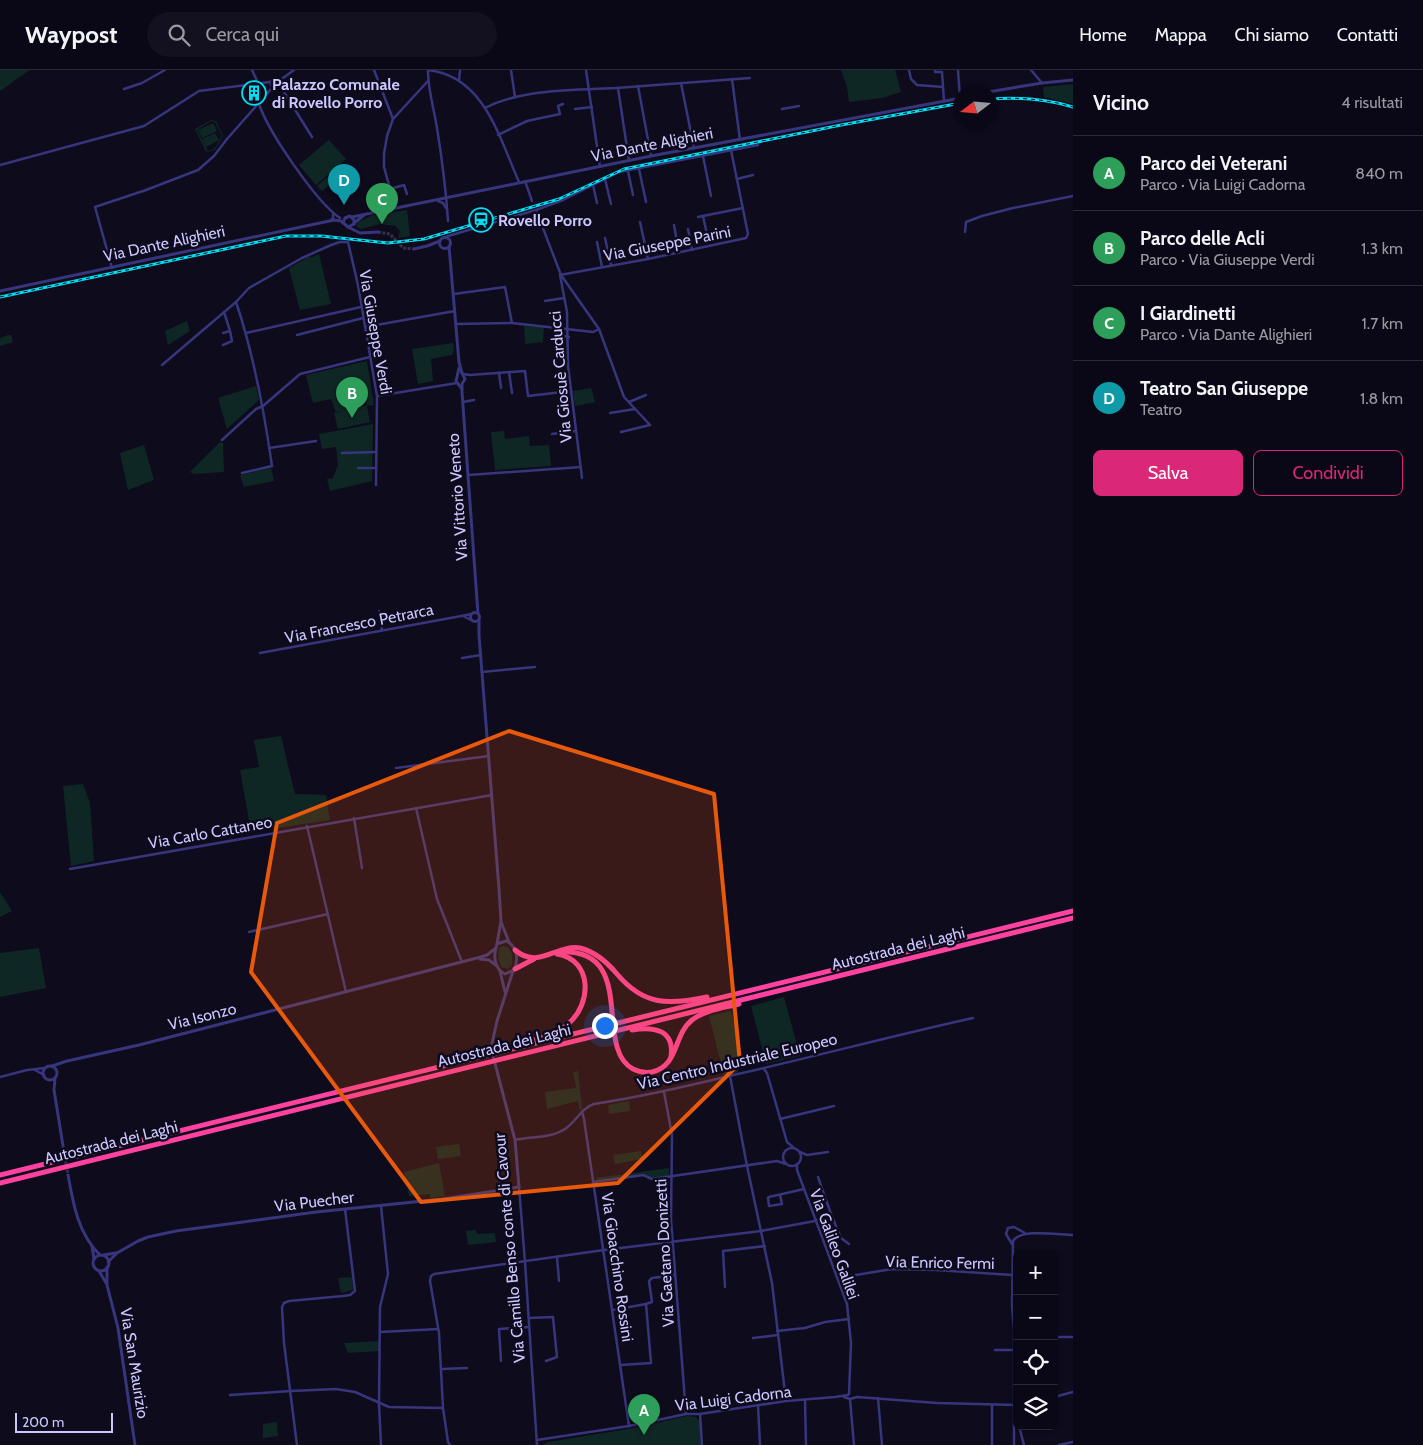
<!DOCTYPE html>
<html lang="it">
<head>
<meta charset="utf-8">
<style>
  body { margin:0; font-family:Cabin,sans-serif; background:#13111f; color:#f1f3f6 }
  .controls { position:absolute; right:15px; bottom:15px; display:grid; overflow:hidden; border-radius:8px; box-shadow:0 1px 4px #0004 }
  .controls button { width:45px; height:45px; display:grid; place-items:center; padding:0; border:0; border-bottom:1px solid #2a2935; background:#0a0816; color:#f1f3f6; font:25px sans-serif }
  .compass { position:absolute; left:953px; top:15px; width:45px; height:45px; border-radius:50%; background:#0a0816; box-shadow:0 1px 4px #0004; rotate:254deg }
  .scale { position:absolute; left:15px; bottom:12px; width:98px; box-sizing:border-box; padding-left:5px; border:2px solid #ccc7ff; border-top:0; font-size:14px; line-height:18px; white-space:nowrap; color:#ccc7ff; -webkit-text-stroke:4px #0e0b1d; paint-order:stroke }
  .you { position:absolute; left:604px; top:955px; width:18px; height:18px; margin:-12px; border:4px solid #fff; border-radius:50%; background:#1a73e8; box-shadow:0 0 0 8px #1a73e833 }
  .badge { display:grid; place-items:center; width:32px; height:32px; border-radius:50%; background:#db2777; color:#fff; font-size:16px; font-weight:700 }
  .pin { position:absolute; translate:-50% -41px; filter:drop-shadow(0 1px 2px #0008) }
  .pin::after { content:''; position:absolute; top:26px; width:18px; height:15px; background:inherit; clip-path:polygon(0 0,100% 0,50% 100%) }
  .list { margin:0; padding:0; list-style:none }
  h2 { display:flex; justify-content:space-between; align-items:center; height:65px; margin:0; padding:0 20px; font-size:21px }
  h2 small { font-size:16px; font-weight:400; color:#999aa1 }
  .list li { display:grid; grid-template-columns:32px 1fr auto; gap:15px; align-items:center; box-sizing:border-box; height:75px; padding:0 20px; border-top:1px solid #2a2935 }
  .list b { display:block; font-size:19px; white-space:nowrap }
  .list p { margin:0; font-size:16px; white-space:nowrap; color:#999aa1 }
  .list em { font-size:16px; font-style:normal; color:#999aa1 }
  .actions { display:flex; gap:10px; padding:15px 20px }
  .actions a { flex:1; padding:11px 0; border:1px solid #db2777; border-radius:8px; text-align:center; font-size:18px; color:#db2777 }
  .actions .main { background:#db2777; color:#fff }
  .icon { flex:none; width:28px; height:28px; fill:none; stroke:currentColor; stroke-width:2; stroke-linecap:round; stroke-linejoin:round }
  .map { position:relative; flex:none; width:1073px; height:1375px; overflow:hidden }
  header { display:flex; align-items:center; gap:30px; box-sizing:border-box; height:70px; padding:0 25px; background:#0a0816; border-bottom:1px solid #2a2935 }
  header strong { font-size:24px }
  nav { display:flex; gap:28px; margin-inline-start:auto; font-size:18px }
  .search { width:350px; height:45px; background:#13111f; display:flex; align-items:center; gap:12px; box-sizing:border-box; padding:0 18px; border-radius:28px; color:#999aa1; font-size:19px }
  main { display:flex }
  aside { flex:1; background:#0a0816 }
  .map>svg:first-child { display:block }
  .green { fill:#0e2725; fill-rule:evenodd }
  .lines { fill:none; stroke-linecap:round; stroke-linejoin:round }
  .tertiary-tunnel { stroke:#34314a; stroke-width:3; stroke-dasharray:3 1.5; stroke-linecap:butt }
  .minor { stroke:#37357c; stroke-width:2.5 }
  .tertiary { stroke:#37357c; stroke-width:3 }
  .motorway { stroke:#ff42a0; stroke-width:5 }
  .rail-casing { stroke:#00def2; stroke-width:3 }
  .rail { stroke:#0e0b1d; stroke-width:1; stroke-dasharray:4; stroke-linecap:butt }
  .marked { fill:#e8590c; fill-opacity:0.2; stroke:#e8590c; stroke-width:4; stroke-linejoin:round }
  .labels { text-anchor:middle; stroke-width:5; stroke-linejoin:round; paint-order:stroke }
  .poi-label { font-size:16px; font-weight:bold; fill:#ccc7ff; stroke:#0e0b1d; text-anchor:start }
  .street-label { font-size:16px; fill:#ccc7ff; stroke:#0e0b1d }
</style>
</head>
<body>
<header>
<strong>Waypost</strong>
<div class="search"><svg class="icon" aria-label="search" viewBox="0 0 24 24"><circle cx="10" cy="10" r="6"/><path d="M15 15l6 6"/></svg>Cerca qui</div>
<nav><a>Home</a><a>Mappa</a><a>Chi siamo</a><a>Contatti</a></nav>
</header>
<main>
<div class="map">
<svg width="1073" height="1375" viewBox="0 0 1073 1375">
  <rect width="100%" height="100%" fill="#0e0b1d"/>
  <!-- green -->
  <g class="green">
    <path d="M0 0H30L0 21Z"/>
    <path d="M841 0H895L901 22 882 28 849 32 847 17Z"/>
    <path d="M1073 14V34L1044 27 1043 17Z"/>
    <path d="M211 50 216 51 223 66 215 80 207 82 205 80 195 59ZM211 51 215 52 222 66 214 79 208 81 197 60Z"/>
    <path d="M213 53 217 61 202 68 198 60Z"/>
    <path d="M215 63 219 70 206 77 202 69Z"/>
    <path d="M329 70 346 89 316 115 299 95Z"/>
    <path d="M345 94 352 103 337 116 329 107Z"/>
    <path d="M327 107 332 113 322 121 317 116Z"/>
    <path d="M407 140 410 166 398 168 400 161 396 156 380 154 361 159 356 157 358 152 373 145Z"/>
    <path d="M319 184 331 234 300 240 289 198 310 186 311 188Z"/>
    <path d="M187 251 190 261 168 275 165 261Z"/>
    <path d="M524 256 544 257 543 272 525 274Z"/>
    <path d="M8 265H11L13 272 0 276V268Z"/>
    <path d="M453 273 454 280 452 285 431 289 433 311 418 314 412 279Z"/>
    <path d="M367 291 374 335 367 336 370 352 338 359 334 343 344 341 336 342 331 329 313 333 306 305ZM364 326 367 335 355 338 354 329Z"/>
    <path d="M256 316 259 330 227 359 218 328Z"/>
    <path d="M591 318 595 332 575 336 573 321Z"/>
    <path d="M373 354 372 411 330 421 327 409 333 408 338 395 336 377 322 379 319 364Z"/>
    <path d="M504 361 505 369 529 366 530 376 549 375 551 396 495 400 491 362Z"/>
    <path d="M220 372 223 373 224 402 194 404 190 402Z"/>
    <path d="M144 375 154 410 128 420 120 383Z"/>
    <path d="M271 398 274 411 244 417 240 405Z"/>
    <path d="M281 666 295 724 326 725 330 750 251 762 240 700 259 697 254 670Z"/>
    <path d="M83 714 90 733 94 791 71 796 63 716Z"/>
    <path d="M0 822 12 841 0 847Z"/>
    <path d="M502 876 508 877 512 884V895L508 899 501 897 498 889 499 878Z"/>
    <path d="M39 878 46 918 0 927V883Z"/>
    <path d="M784 927 800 986 766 994 751 936Z"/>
    <path d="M731 941 745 996 738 1000V1002L724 1005 709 946Z"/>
    <path d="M578 1001 582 1038 580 1041 578 1031 547 1039 545 1022 576 1018 573 1002Z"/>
    <path d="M629 1031 630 1041 609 1044 608 1035Z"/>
    <path d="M459 1074 461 1086 438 1089 436 1077Z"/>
    <path d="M641 1081 642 1089 615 1094 613 1085Z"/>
    <path d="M439 1093 445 1126 430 1128V1124L409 1126 404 1102Z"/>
    <path d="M669 1098V1108L650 1110 643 1106 597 1112 596 1108Z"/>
    <path d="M476 1160 477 1164 495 1163 496 1172 468 1175 466 1161Z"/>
    <path d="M352 1207 353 1220 341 1223 338 1208Z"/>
    <path d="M379 1271V1281L348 1283 344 1273Z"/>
    <path d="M687 1346 696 1347 700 1352 701 1375H543L548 1372 628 1359Z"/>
    <path d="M277 1352 278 1366 263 1368V1354Z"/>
  </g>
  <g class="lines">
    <!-- tertiary-tunnel -->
    <g class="tertiary-tunnel">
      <path d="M378 162 390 164 403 178 414 179"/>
      <path d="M64 1082 68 1105"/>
    </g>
    <!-- minor -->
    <g class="minor">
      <path d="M252 0 258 13"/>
      <path d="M374 0 393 49"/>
      <path d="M428 0C484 6 499 67 519 112"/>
      <path d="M511 0 515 27"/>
      <path d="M586 0 600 97"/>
      <path d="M909 0 911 9 917 15 943 17"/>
      <path d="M935 0V2H942L944 31"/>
      <path d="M958 0 960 28"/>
      <path d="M1031 0 1042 13"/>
      <path d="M428 1C428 20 434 39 437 58 442 89 446 120 448 151"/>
      <circle cx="275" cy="13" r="4.5"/>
      <path d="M732 9 740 70"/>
      <path d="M459 10 460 0"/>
      <path d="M279 11 294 0"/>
      <path d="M681 13 694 78"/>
      <path d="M279 14 312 67"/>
      <path d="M638 16 651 86"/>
      <path d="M618 18 629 91"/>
      <path d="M124 19 142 13 165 0"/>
      <path d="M259 34C268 61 316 132 340 148"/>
      <path d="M485 38C521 19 576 20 616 18 661 15 705 11 750 8"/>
      <path d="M575 39 592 37"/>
      <path d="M782 39 799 36"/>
      <path d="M498 65 527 51 560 44 558 36 563 34"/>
      <path d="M703 86 711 126"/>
      <path d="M0 95 144 56 199 21 270 12"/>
      <path d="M639 99 646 132"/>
      <path d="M628 101 633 125"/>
      <path d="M605 109 611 134"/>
      <path d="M737 109 753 105"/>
      <path d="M525 111 532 131"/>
      <path d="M593 115 597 133"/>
      <path d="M390 119 404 115 407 124"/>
      <path d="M438 131 443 133 446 138"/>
      <path d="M395 137 384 97V84L387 66 393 49 428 11"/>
      <path d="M536 140 561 205 599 259 624 327 650 355 621 362"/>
      <path d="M703 146 708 169"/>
      <path d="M698 147 743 138"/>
      <path d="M330 151 333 148V144"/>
      <path d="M640 152 648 189"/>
      <path d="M674 155 679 183"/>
      <path d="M688 159 692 180"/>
      <path d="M965 162 966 152 982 146 1013 138 1073 126"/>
      <path d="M445 167 536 140 563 130 619 102 758 75"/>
      <path d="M605 168 611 195"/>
      <path d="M597 172 602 197"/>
      <path d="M112 198 95 137 146 120 198 100 214 86 227 69 273 17"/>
      <path d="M454 224 505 217 512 253"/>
      <path d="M545 231 564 228"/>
      <path d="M236 232C254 285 264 340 272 396L242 403"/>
      <path d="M456 254 512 253 593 262 599 259"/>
      <path d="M365 257 455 241"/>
      <path d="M554 257V265L569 267"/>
      <path d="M223 263 230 261 224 242"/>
      <path d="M246 263 361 237"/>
      <path d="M297 265 363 248"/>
      <path d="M223 275 232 271 230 261"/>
      <path d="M162 295 236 232 249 218 302 188 331 175 340 172H348L358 215 377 326 376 415"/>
      <path d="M509 302 512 323"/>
      <path d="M499 303 501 318"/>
      <path d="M463 304 470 305 525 301 528 326 571 321"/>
      <path d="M377 326 457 313"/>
      <path d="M463 332 474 330"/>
      <path d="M629 332 646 325"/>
      <path d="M610 343 635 339"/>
      <path d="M552 364 575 361"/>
      <path d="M222 370 256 339 263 336 300 304 370 287"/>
      <path d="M269 378 316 371"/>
      <path d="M342 383 376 382"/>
      <path d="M358 398H376"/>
      <path d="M468 405 581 397"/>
      <path d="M582 408 568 296 567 242 560 205 648 189 746 168 748 164 731 80"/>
      <path d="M379 541 382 560"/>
      <path d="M463 546 471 550"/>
      <path d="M260 583 472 544"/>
      <path d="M462 588 481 585"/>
      <path d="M482 602 535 597"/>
      <path d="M396 698 489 686"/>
      <path d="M416 738 437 829 462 892"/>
      <path d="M354 748 362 798"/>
      <path d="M307 756 346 922"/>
      <path d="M70 799 492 725"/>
      <path d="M249 862 328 844"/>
      <path d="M764 999 767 1003 787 1072 794 1078"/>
      <path d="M35 1000 44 1005"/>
      <path d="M730 1006 747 1096 772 1213 786 1331"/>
      <path d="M0 1007 27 1000 45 998"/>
      <path d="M664 1022 672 1065 671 1150 686 1344"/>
      <path d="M582 1042 584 1049 629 1356"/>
      <path d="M780 1049 834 1036"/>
      <path d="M515 1070C531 1066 550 1069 565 1059 576 1052 581 1038 594 1034 640 1027 684 1017 729 1006 810 988 891 966 973 948"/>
      <circle cx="792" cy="1087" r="9"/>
      <path d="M800 1082 807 1085 828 1082"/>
      <path d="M797 1094V1100L847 1234 851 1273 849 1324"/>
      <path d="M594 1112 643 1105 652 1109 777 1091 786 1094"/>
      <path d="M519 1117 525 1192 537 1375"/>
      <path d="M780 1125 782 1134 769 1136 768 1128 769 1127 804 1119"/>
      <path d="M381 1136 388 1204 380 1237 379 1334 381 1375"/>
      <path d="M831 1144 841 1168 849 1174"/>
      <path d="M1012 1174 1006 1164 1008 1158 1014 1157 1025 1163"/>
      <path d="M557 1187 559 1211"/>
      <path d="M838 1208 892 1199 936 1200 1012 1205"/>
      <path d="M725 1217 723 1181 765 1176"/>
      <path d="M613 1240 646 1234"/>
      <path d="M529 1248 553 1247 557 1287 546 1291"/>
      <path d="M777 1261 805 1258 825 1252 849 1249"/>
      <path d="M380 1262 438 1259"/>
      <path d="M1054 1267H1073"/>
      <path d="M753 1268 778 1265"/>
      <path d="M995 1280H1013"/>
      <path d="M501 1291 499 1259 529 1257"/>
      <path d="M621 1295 651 1293 646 1234 652 1232 649 1211 652 1208 674 1205"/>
      <path d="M442 1299 467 1298"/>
      <path d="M230 1325 291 1321 336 1319 355 1322 389 1337 443 1338"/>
      <path d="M844 1327 850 1329 857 1327 937 1333 1017 1335"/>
      <path d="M1054 1327 1073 1322"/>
      <path d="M878 1328 882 1375"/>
      <path d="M850 1329 854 1375"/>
      <path d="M805 1330 806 1375"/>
      <path d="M758 1335 760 1375"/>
      <path d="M992 1335V1375"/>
      <path d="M700 1344 702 1375"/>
      <path d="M1019 1356 1024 1375"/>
      <path d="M537 1370 629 1356 686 1344H700L786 1331 835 1327 848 1325"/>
      <path d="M297 1375 284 1273 282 1237 284 1233 289 1231 343 1226 350 1225 355 1221 345 1139"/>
      <path d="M450 1375 448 1372 443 1338 439 1263 430 1211 431 1206 434 1204 604 1180 761 1161 815 1151 831 1144 818 1107"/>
      <path d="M1014 1375V1259L1012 1236 1013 1171C1021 1158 1059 1165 1073 1165"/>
      <path d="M1059 1375 1073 1372"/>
    </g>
    <!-- tertiary -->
    <g class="tertiary">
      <path d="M988 22 1042 13 1073 10"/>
      <path d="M352 147 651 86 961 28"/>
      <path d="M343 153 345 148 350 146 354 150V154"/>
      <path d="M354 153 364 145"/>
      <path d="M348 157 360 163 378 162"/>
      <circle cx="445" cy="173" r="5.5"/>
      <path d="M449 176 459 292 462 303"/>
      <path d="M414 179 427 176 440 171"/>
      <path d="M0 221 334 150 341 151 348 157 354 154"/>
      <path d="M459 298 456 311 462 319"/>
      <path d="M462 303 465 309 462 314V322L478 544"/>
      <circle cx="475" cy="547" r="4.5"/>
      <path d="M479 550V565L499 819 501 851 497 874"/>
      <path d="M501 852 509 872"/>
      <path d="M506 871C517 876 519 889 514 900L505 904C494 899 493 885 497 874Z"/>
      <path d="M480 889 489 890 497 896"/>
      <path d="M500 901 505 922"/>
      <circle cx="50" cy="1003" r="7"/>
      <path d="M52 996 67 991 139 975 477 888 487 885 496 878"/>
      <path d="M55 1008 54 1020 64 1082"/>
      <path d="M68 1105C73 1133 78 1164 100 1185"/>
      <path d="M92 1176 94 1189"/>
      <path d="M103 1185 116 1183"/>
      <circle cx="101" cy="1193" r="8"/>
      <path d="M108 1192 117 1183 138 1171 148 1167 176 1161 316 1142 443 1129 519 1117 515 1070 491 978 497 951 513 901"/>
      <path d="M107 1197V1215L118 1258 135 1375"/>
      <path d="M99 1201 106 1213"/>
    </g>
    <!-- motorway -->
    <g class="motorway">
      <path d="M515 880C538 900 557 874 580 878 596 882 607 892 617 904 644 936 669 935 707 927"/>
      <path d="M558 882C640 877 592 977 633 999 639 1002 646 1003 652 1002 679 996 673 965 692 950 705 940 723 938 739 934"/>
      <path d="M515 899 534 889"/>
      <path d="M632 960C654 956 675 960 671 987"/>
      <path d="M514 975C532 970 554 967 568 954 592 934 593 890 557 884"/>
      <path d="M0 1105 1073 841"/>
      <path d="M0 1113 1073 848"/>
    </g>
    <!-- rail casing -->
    <g class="rail-casing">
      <g id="rail">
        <path d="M991 29C1018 27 1046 29 1073 37"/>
        <path d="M0 227 286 166H321L388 173 424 169 559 129 624 99 841 55 961 33"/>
      </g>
    </g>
    <!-- rail -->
    <use href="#rail" class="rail"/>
  </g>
  <!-- marked area -->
  <path class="marked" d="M509 661 714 724 740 993 618 1113 421 1132 251 902 277 753Z"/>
  <!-- icons -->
  <defs>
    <g id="building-ring" transform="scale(1.25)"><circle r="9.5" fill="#0e0b1d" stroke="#00def2" stroke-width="1.5"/><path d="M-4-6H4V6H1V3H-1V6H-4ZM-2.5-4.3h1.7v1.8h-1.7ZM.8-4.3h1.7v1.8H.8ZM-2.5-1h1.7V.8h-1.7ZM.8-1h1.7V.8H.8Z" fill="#00def2"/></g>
    <g id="station-ring" transform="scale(1.25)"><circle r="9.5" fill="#0e0b1d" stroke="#00def2" stroke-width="1.5"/><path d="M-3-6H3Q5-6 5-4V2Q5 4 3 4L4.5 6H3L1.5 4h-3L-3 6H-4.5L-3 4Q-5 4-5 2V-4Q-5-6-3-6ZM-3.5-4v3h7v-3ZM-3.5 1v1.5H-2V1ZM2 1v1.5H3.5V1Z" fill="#00def2"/></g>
  </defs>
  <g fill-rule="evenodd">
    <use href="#building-ring" x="254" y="23"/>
    <use href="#station-ring" x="481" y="150"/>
  </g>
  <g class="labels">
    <!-- poi labels -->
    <g class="poi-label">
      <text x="272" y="20">Palazzo Comunale<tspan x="272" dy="18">di Rovello Porro</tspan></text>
      <text x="498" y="156">Rovello Porro</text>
    </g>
    <!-- street labels -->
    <g class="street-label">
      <text transform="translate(652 74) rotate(-11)" y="6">Via Dante Alighieri</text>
      <text transform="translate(164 173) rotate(-12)" y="6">Via Dante Alighieri</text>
      <text transform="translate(667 173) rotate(-11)" y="6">Via Giuseppe Parini</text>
      <text transform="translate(376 262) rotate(80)" y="6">Via Giuseppe Verdi</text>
      <text transform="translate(560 307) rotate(-95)" y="6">Via Giosuè Carducci</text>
      <text transform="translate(457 427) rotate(-94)" y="6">Via Vittorio Veneto</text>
      <text transform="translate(359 553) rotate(-11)" y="6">Via Francesco Petrarca</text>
      <text transform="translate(210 762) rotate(-10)" y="6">Via Carlo Cattaneo</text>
      <text transform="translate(898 878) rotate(-14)" y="6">Autostrada dei Laghi</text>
      <text transform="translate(202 946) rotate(-14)" y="6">Via Isonzo</text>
      <text transform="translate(504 975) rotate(-14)" y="6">Autostrada dei Laghi</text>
      <text transform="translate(737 991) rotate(-13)" y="6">Via Centro Industriale Europeo</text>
      <text transform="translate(111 1072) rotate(-14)" y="6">Autostrada dei Laghi</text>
      <text transform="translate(314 1131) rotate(-7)" y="6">Via Puecher</text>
      <text transform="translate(835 1174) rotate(70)" y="6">Via Galileo Galilei</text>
      <text transform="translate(509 1178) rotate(-95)" y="6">Via Camillo Benso conte di Cavour</text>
      <text transform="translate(664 1183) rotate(-93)" y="6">Via Gaetano Donizetti</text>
      <text transform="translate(940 1192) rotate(1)" y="6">Via Enrico Fermi</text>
      <text transform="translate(618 1197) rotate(82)" y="6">Via Gioacchino Rossini</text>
      <text transform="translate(135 1293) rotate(81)" y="6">Via San Maurizio</text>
      <text transform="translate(733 1328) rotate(-7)" y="6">Via Luigi Cadorna</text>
    </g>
  </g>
</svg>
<div class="controls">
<button>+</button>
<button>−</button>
<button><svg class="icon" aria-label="locate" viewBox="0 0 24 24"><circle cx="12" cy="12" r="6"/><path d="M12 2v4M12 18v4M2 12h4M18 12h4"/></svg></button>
<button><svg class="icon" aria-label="layers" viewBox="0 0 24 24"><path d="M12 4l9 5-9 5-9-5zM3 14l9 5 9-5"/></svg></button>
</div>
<svg class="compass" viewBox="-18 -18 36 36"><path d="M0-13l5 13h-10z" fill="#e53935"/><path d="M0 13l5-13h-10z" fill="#999aa1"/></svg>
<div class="scale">200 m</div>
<div class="you"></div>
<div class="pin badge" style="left:644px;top:1365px;background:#2e9e5b">A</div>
<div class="pin badge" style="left:352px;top:348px;background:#2e9e5b">B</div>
<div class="pin badge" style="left:382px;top:154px;background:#2e9e5b">C</div>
<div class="pin badge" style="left:344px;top:135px;background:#0f9aa8">D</div>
</div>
<aside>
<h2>Vicino<small>4 risultati</small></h2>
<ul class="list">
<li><span class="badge" style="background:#2e9e5b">A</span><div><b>Parco dei Veterani</b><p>Parco · Via Luigi Cadorna</p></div><em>840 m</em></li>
<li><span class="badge" style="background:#2e9e5b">B</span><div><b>Parco delle Acli</b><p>Parco · Via Giuseppe Verdi</p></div><em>1.3 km</em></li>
<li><span class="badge" style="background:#2e9e5b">C</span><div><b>I Giardinetti</b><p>Parco · Via Dante Alighieri</p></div><em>1.7 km</em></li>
<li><span class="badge" style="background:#0f9aa8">D</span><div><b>Teatro San Giuseppe</b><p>Teatro</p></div><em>1.8 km</em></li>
</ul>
<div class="actions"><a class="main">Salva</a><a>Condividi</a></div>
</aside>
</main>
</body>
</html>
